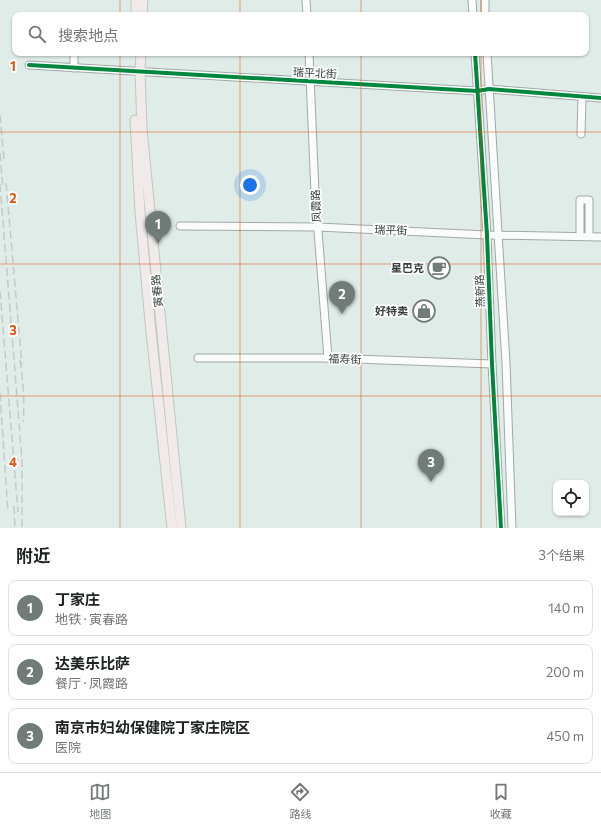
<!DOCTYPE html>
<html lang="zh">
<head>
<meta charset="utf-8">
<style>
  body { margin:0; font-family:Commissioner,"Noto Sans SC",sans-serif; background:#f6f6f6; color:#202124 }
  .controls { position:absolute; right:12px; bottom:12px; display:grid; overflow:hidden; border-radius:8px; box-shadow:0 1px 3px #0004 }
  .controls button { width:36px; height:36px; display:grid; place-items:center; padding:0; border:0; border-bottom:1px solid #e0e0e0; background:#fff; color:#202124; font:20px sans-serif }
  .you { position:absolute; left:250px; top:185px; width:14px; height:14px; margin:-10px; border:3px solid #fff; border-radius:50%; background:#1a73e8; box-shadow:0 0 0 6px #1a73e833 }
  .badge { display:grid; place-items:center; width:26px; height:26px; border-radius:50%; background:#717c78; color:#fff; font-size:13px; font-weight:700 }
  .pin { position:absolute; translate:-50% -33px; filter:drop-shadow(0 1px 2px #0008) }
  .pin::after { content:''; position:absolute; top:21px; width:14px; height:12px; background:inherit; clip-path:polygon(0 0,100% 0,50% 100%) }
  .list { margin:0; padding:0; list-style:none }
  h2 { display:flex; justify-content:space-between; align-items:center; height:52px; margin:0; padding:0 16px; font-size:17px }
  h2 small { font-size:13px; font-weight:400; color:#757577 }
  .list li { display:grid; grid-template-columns:26px 1fr auto; gap:12px; align-items:center; box-sizing:border-box; height:56px; margin:0 8px 8px; padding:0 8px; border:1px solid #e0e0e0; border-radius:8px }
  .list b { display:block; font-size:15px; white-space:nowrap }
  .list p { margin:0; font-size:13px; white-space:nowrap; color:#757577 }
  .list em { font-size:13px; font-style:normal; color:#757577 }
  .icon { flex:none; width:22px; height:22px; fill:none; stroke:currentColor; stroke-width:2; stroke-linecap:round; stroke-linejoin:round }
  .map { position:relative; flex:none; width:601px; height:528px; overflow:hidden }
  .search { position:absolute; background:#fff; box-shadow:0 1px 3px #0004; left:12px; right:12px; top:12px; height:44px; display:flex; align-items:center; gap:10px; box-sizing:border-box; padding:0 14px; border-radius:8px; color:#757577; font-size:15px }
  .sheet { height:244px; background:#fff }
  nav { display:flex; justify-content:space-around; align-items:center; box-sizing:border-box; height:56px; border-top:1px solid #e0e0e0; background:#fff; font-size:11px; color:#757577 }
  nav a { display:grid; justify-items:center; gap:2px }
  nav .on { color:#717c78 }
  .map>svg:first-child { display:block }
  .lines { fill:none; stroke-linecap:round; stroke-linejoin:round }
  .minor-casing { stroke:#a0a9a6; stroke-width:9 }
  .major-casing { stroke:#c0c6c5; stroke-width:11 }
  .minor { stroke:#fafcfc; stroke-width:7 }
  .major { stroke:#f0ebe9; stroke-width:9 }
  .rail { stroke:#c6c9c9; stroke-width:1.5; stroke-dasharray:8 4; stroke-linecap:butt }
  .cycleway-casing { stroke:#fff; stroke-width:6 }
  .cycleway { stroke:#00873e; stroke-width:4 }
  .grid { fill:none; stroke:#df580e; stroke-width:1; stroke-opacity:0.55 }
  .labels { text-anchor:middle; stroke-width:3.5; stroke-linejoin:round; paint-order:stroke }
  .street-label { font-size:11px; fill:#363f3b; stroke:#fff }
  .poi-label { font-size:11px; font-weight:bold; fill:#363f3b; stroke:#fff; text-anchor:end }
  .grid-label { font-size:13px; text-anchor:middle; font-weight:bold; fill:#df580e; stroke:#fff; stroke-width:3.5; stroke-linejoin:round; paint-order:stroke }
</style>
</head>
<body>
<div class="map">
<svg width="601" height="528" viewBox="0 0 601 528">
  <rect width="100%" height="100%" fill="#dfece8"/>
  <g class="lines">
    <!-- minor casing -->
    <g class="minor-casing">
      <g id="minor">
        <path d="M306 0 307 15"/>
        <path d="M472 0 473 15"/>
        <path d="M485 0V15"/>
        <path d="M309 53 315 193 328 358"/>
        <path d="M475 53 487 235 492 364 501 528"/>
        <path d="M487 53 506 363 512 528"/>
        <path d="M29 65 477 91 489 89 601 98"/>
        <path d="M74 68V53"/>
        <path d="M581 134 582 97"/>
        <path d="M180 226 318 227 487 235 601 237"/>
        <path d="M580 236V200H589V236"/>
        <path d="M198 358H328L492 364"/>
      </g>
    </g>
    <!-- major casing -->
    <g class="major-casing">
      <g id="major">
        <path d="M136 15V0"/>
        <path d="M142 15 143 0"/>
        <path d="M141 53 140 71 142 129 181 528"/>
        <path d="M135 120 140 212 150 322 172 528"/>
      </g>
    </g>
    <!-- minor -->
    <use href="#minor" class="minor"/>
    <!-- major -->
    <use href="#major" class="major"/>
    <!-- rail -->
    <g class="rail">
      <path d="M0 115 4 159"/>
      <path d="M0 153 3 189"/>
      <path d="M6 183 22 365"/>
      <path d="M0 184 22 460V528"/>
      <path d="M0 291 18 512"/>
      <path d="M20 360C23 381 25 401 23 422"/>
      <path d="M0 393 8 513"/>
      <path d="M14 506 15 528"/>
    </g>
    <!-- cycleway casing -->
    <g class="cycleway-casing">
      <g id="cycleway">
        <path d="M475 53 487 235 492 364 501 528"/>
        <path d="M29 65 477 91 489 89 601 98"/>
      </g>
    </g>
    <!-- cycleway -->
    <use href="#cycleway" class="cycleway"/>
  </g>
  <!-- grid -->
  <path class="grid" d="M120 0V15M240 0V15M361 0V15M481 0V15M120 53V528M240 53V528M361 53V528M481 53V528M0 132H601M0 264H601M0 396H601"/>
  <!-- icons -->
  <defs>
    <g id="cafe-ring" transform="scale(1.15)"><circle r="9.5" fill="#fff" stroke="#717c78" stroke-width="1.5"/><path d="M-5.5-4.5H6V0H3Q3 3.5 0 3.5H-2.5Q-5.5 3.5-5.5 0ZM3-3.2v2h1.7v-2ZM-6 4.5H4V6H-6Z" fill="#717c78"/></g>
    <g id="shop-ring" transform="scale(1.15)"><circle r="9.5" fill="#fff" stroke="#717c78" stroke-width="1.5"/><path d="M-5-2.5h2.3a2.7 3.5 0 0 1 5.4 0H5L5.5 6h-11ZM-1.5-2.5h3a1.5 2.3 0 0 0-3 0Z" fill="#717c78"/></g>
  </defs>
  <g fill-rule="evenodd">
    <use href="#cafe-ring" x="439" y="268"/>
    <use href="#shop-ring" x="424" y="311"/>
  </g>
  <g class="labels">
    <!-- street labels -->
    <g class="street-label">
      <text transform="translate(315 73) rotate(3)" y="4">瑞平北街</text>
      <text transform="translate(316 206) rotate(-93)" y="4">凤霞路</text>
      <text transform="translate(391 230) rotate(2)" y="4">瑞平街</text>
      <text transform="translate(157 291) rotate(-96)" y="4">寅春路</text>
      <text transform="translate(480 291) rotate(-92)" y="4">燕新路</text>
      <text transform="translate(345 359) rotate(2)" y="4">福寿街</text>
    </g>
    <!-- poi labels -->
    <g class="poi-label">
      <text x="424" y="272">星巴克</text>
      <text x="408" y="315">好特卖</text>
    </g>
  </g>
  <g class="grid-label">
    <text x="13" y="71">1</text>
    <text x="13" y="203">2</text>
    <text x="13" y="335">3</text>
    <text x="13" y="467">4</text>
  </g>
</svg>
<div class="controls">
<button><svg class="icon" aria-label="locate" viewBox="0 0 24 24"><circle cx="12" cy="12" r="6"/><path d="M12 2v4M12 18v4M2 12h4M18 12h4"/></svg></button>
</div>
<div class="you"></div>
<div class="pin badge" style="left:158px;top:244px">1</div>
<div class="pin badge" style="left:342px;top:314px">2</div>
<div class="pin badge" style="left:431px;top:482px">3</div>
<div class="search"><svg class="icon" aria-label="search" viewBox="0 0 24 24"><circle cx="10" cy="10" r="6"/><path d="M15 15l6 6"/></svg>搜索地点</div>
</div>
<section class="sheet">
<h2>附近<small>3个结果</small></h2>
<ul class="list">
<li><span class="badge">1</span><div><b>丁家庄</b><p>地铁 · 寅春路</p></div><em>140 m</em></li>
<li><span class="badge">2</span><div><b>达美乐比萨</b><p>餐厅 · 凤霞路</p></div><em>200 m</em></li>
<li><span class="badge">3</span><div><b>南京市妇幼保健院丁家庄院区</b><p>医院</p></div><em>450 m</em></li>
</ul>
</section>
<nav>
<a class="on"><svg class="icon" aria-label="map" viewBox="0 0 24 24"><path d="M3 6l6-2 6 2 6-2v14l-6 2-6-2-6 2zM9 4v14M15 6v14"/></svg>地图</a>
<a><svg class="icon" aria-label="directions" viewBox="0 0 24 24"><path d="M12 3l9 9-9 9-9-9zM9 14v-3h6M13 9l2 2-2 2"/></svg>路线</a>
<a><svg class="icon" aria-label="saved" viewBox="0 0 24 24"><path d="M7 4h10v16l-5-4-5 4z"/></svg>收藏</a>
</nav>
</body>
</html>
